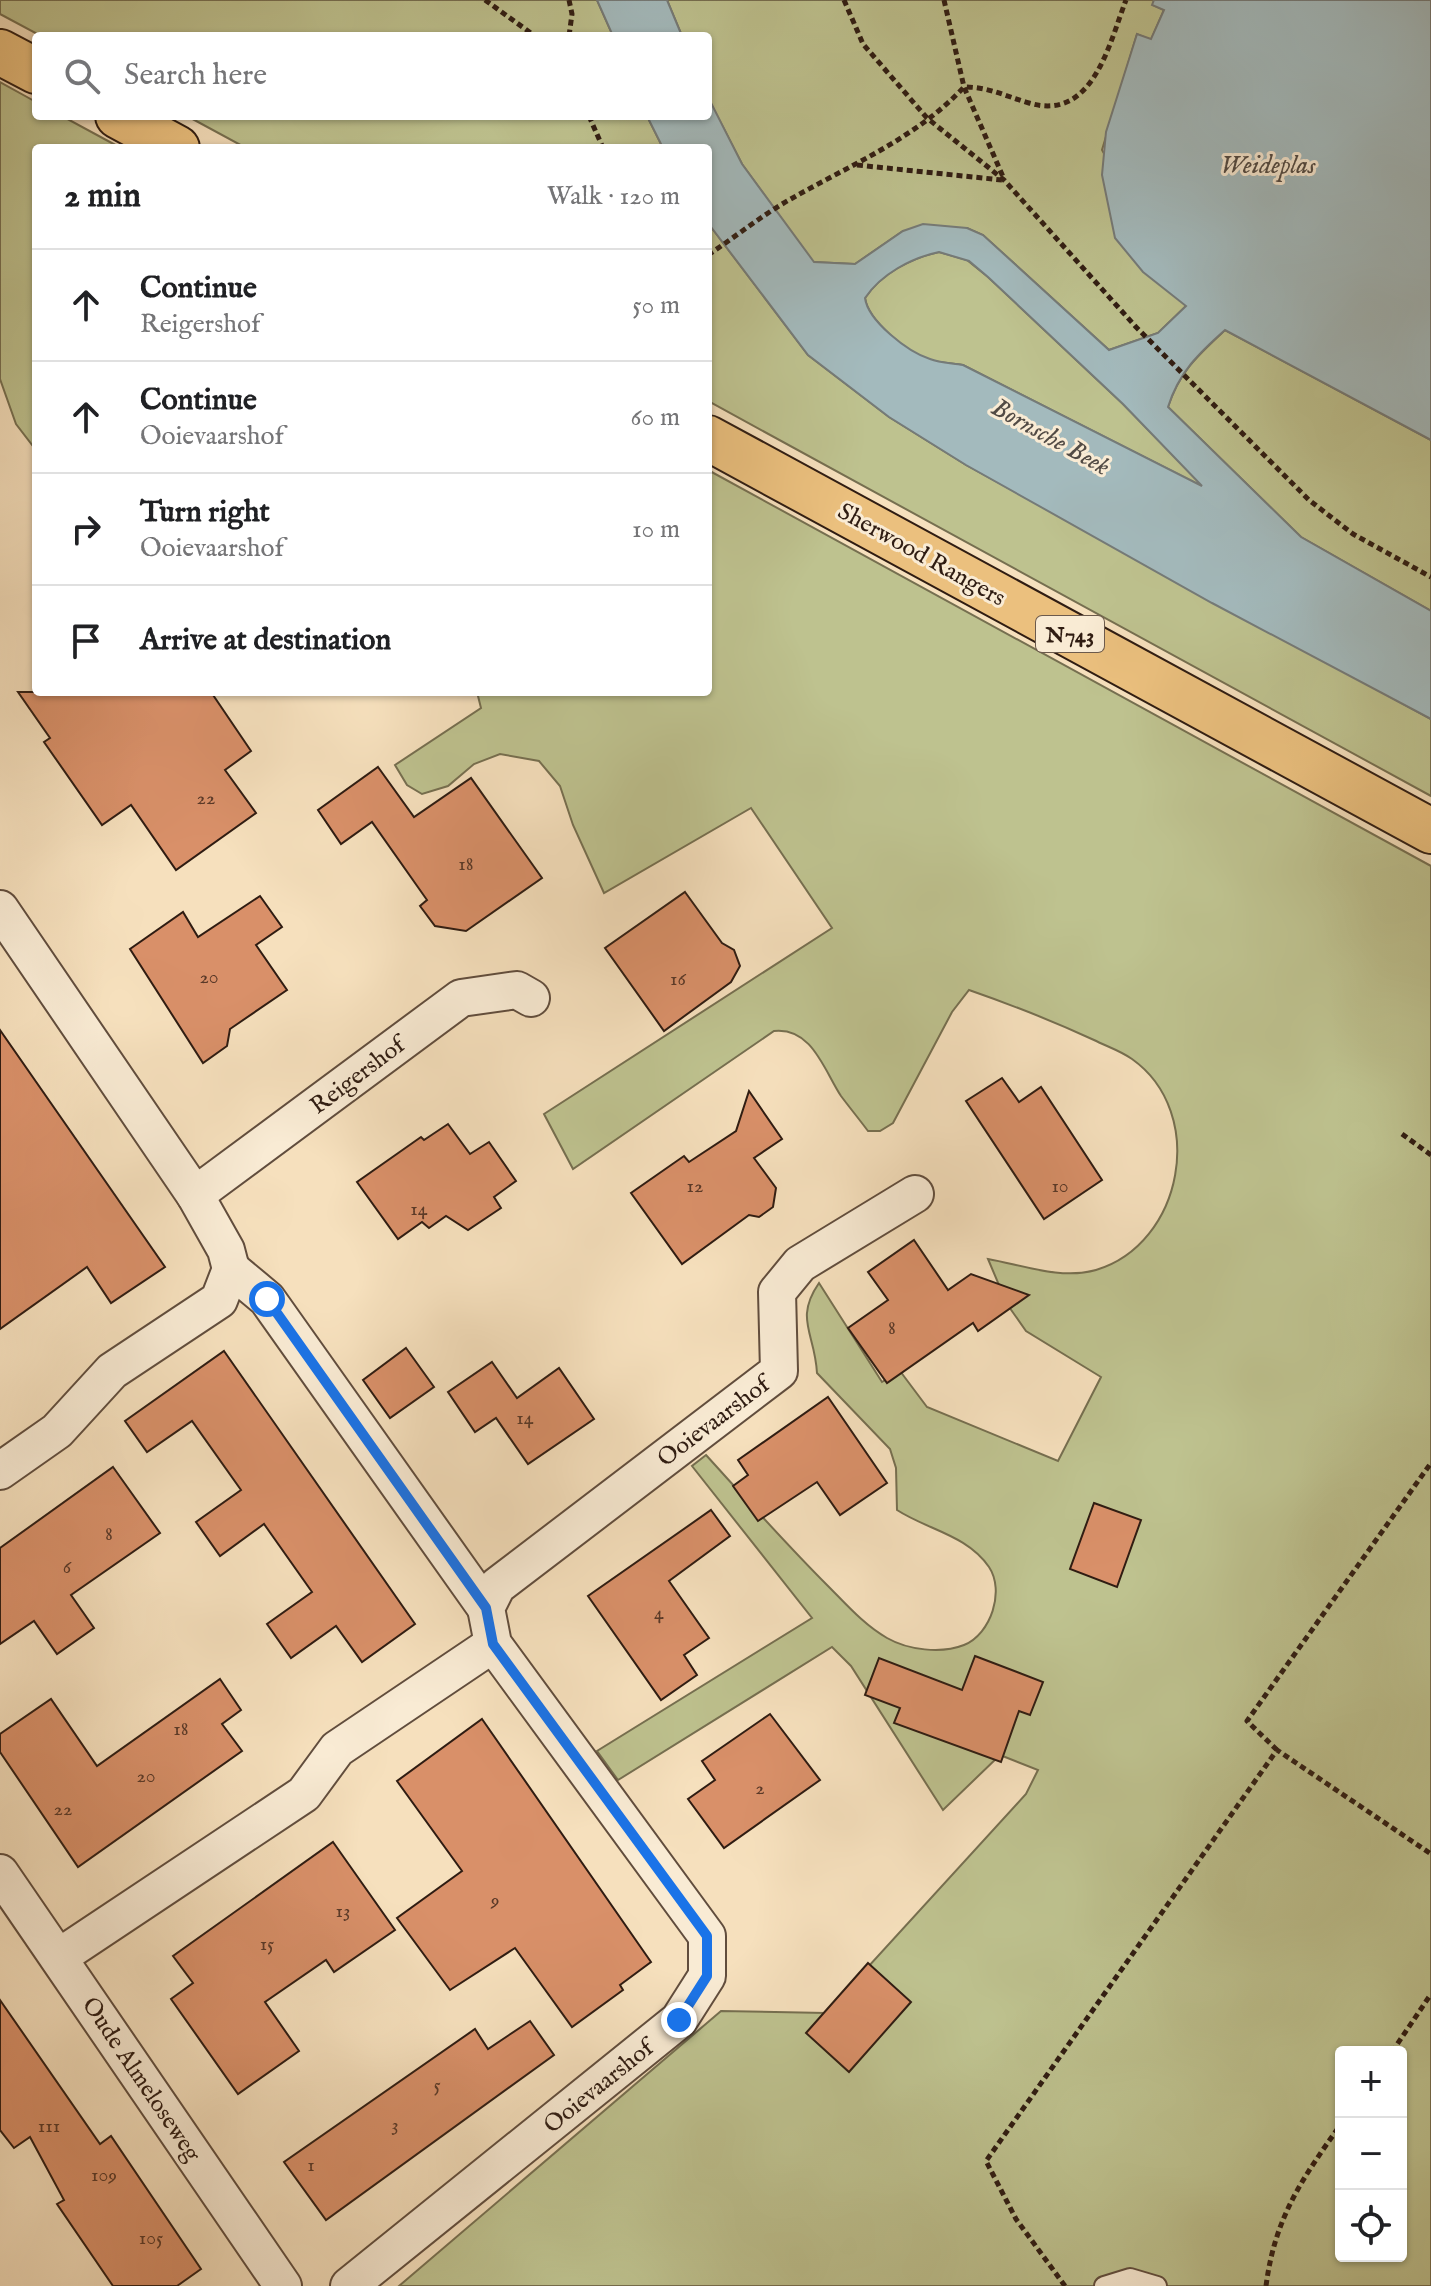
<!DOCTYPE html>
<html lang="en">
<head>
<meta charset="utf-8">
<style>
  body { margin:0; font-family:"IM FELL English",serif; background:#f2f2f2; color:#202124 }
  .controls { position:absolute; right:24px; bottom:24px; display:grid; overflow:hidden; border-radius:8px; box-shadow:0 2px 6px #0004 }
  .controls button { width:72px; height:72px; display:grid; place-items:center; padding:0; border:0; border-bottom:2px solid #e0e0e0; background:#fff; color:#202124; font:40px sans-serif }
  .stop { position:absolute; width:24px; height:24px; margin:-18px; border:6px solid #1a73e8; border-radius:50%; background:#fff }
  .stop.end { background:#1a73e8; border-color:#fff; box-shadow:0 2px 8px #0008 }
  .list { margin:0; padding:0; list-style:none }
  h2 { display:flex; justify-content:space-between; align-items:center; height:104px; margin:0; padding:0 32px; font-size:34px }
  h2 small { font-size:26px; font-weight:400; color:#757577 }
  .list li { display:grid; grid-template-columns:52px 1fr auto; gap:24px; align-items:center; box-sizing:border-box; height:112px; padding:0 32px; border-top:2px solid #e0e0e0 }
  .list b { display:block; font-size:30px; white-space:nowrap }
  .list p { margin:0; font-size:26px; white-space:nowrap; color:#757577 }
  .list em { font-size:26px; font-style:normal; color:#757577 }
  .icon { flex:none; width:44px; height:44px; fill:none; stroke:currentColor; stroke-width:2; stroke-linecap:round; stroke-linejoin:round }
  .map { position:relative; flex:none; width:1431px; height:2286px; overflow:hidden }
  .search { position:absolute; background:#fff; box-shadow:0 2px 6px #0004; left:32px; top:32px; width:680px; height:88px; display:flex; align-items:center; gap:20px; box-sizing:border-box; padding:0 28px; border-radius:8px; color:#757577; font-size:30px }
  .panel { position:absolute; background:#fff; box-shadow:0 2px 6px #0004; left:32px; top:144px; width:680px; height:552px; border-radius:8px }
  .map>svg:first-child { display:block }
  .green { fill:#bec28f; stroke:#766f50; stroke-width:2; fill-rule:evenodd }
  .water { fill:#a3babd; stroke:#757b79; stroke-width:2; fill-rule:evenodd }
  .building { fill:#d99069; stroke:#2f1c12; stroke-width:2 }
  .lines { fill:none; stroke-linecap:round; stroke-linejoin:round }
  .service-casing { stroke:#614d3d; stroke-width:22 }
  .minor-casing { stroke:#614d3d; stroke-width:40 }
  .primary-casing { stroke:#2f1c12; stroke-width:48 }
  .path { stroke:#2f1c12; stroke-width:5; stroke-dasharray:6 4; stroke-linecap:butt }
  .service { stroke:#f9ebd4; stroke-width:18 }
  .minor { stroke:#f9ebd4; stroke-width:36 }
  .primary { stroke:#ebc07e; stroke-width:44 }
  .route { stroke:#1a73e8; stroke-width:10 }
  .labels { text-anchor:middle; stroke-width:6; stroke-linejoin:round; paint-order:stroke }
  .number-label { font-size:20px; fill:#5a3928 }
  .shield { fill:#f9ebd4; stroke:#6c5a4c; stroke-width:2 }
  .shield-label { font-size:22px; font-weight:bold; fill:#2f1c12 }
  .street-label { font-size:24px; fill:#2f1c12; stroke:#f9ebd4 }
  .water-label { font-size:26px; font-style:italic; fill:#524b45; stroke:#f9ebd4 }
</style>
</head>
<body>
<div class="map">
<svg width="1431" height="2286" viewBox="0 0 1431 2286">
  <rect width="100%" height="100%" fill="#f6e0bd"/>
  <filter id="stains"><feTurbulence type="fractalNoise" baseFrequency=".0025" numOctaves="4"/><feColorMatrix values="0 0 0 0 .2 0 0 0 0 .09 0 0 0 0 .02 0 0 0 .5 -.17"/></filter>
  <radialGradient id="worn" r=".72"><stop offset=".6" stop-color="#630" stop-opacity="0"/><stop offset="1" stop-color="#630" stop-opacity=".3"/></radialGradient>
  <!-- green -->
  <g class="green">
    <path d="M0 0H597L613 36H41L0 14Z"/>
    <path d="M667 0H1154L1153 5 1164 10 1151 40 1137 34 1102 150 1186 306 1158 333 1109 350 983 235 967 228 903 231 855 264 813 262 742 164 710 102 708 36H682Z"/>
    <path d="M0 82 36 102V116H62L121 148H36V450L16 424 0 379Z"/>
    <path d="M187 116H647L663 148H246Z"/>
    <path d="M708 223 808 355 889 417 966 465 1431 719V796L708 401Z"/>
    <path d="M939 252 967 260 988 277 1123 404 1205 488 963 365C952 363 940 363 930 360 908 353 868 321 865 298 881 274 911 258 939 252Z"/>
    <path d="M1225 330 1431 440V611L1301 537 1168 407C1180 370 1198 356 1225 330Z"/>
    <path d="M708 470 1431 866V2286H399L721 2011 826 2013 1026 1794 1038 1770 1000 1755 943 1810 851 1666 832 1647 618 1780 597 1751 812 1618 692 1466 706 1455C746 1499 785 1543 827 1585 846 1604 864 1625 887 1638 908 1650 941 1654 964 1645 991 1634 1005 1591 989 1567 967 1535 928 1530 897 1510L896 1468 890 1449 817 1373C815 1333 794 1319 819 1283L882 1382 900 1371 927 1407 1058 1461 1101 1377 1026 1331 1007 1304 988 1259C1022 1265 1061 1280 1096 1270 1183 1244 1208 1113 1132 1059 1121 1051 1106 1046 1094 1040 1053 1021 1012 1005 969 990L952 1012 893 1123 880 1131H868C859 1119 850 1108 841 1096 824 1070 812 1027 774 1031L573 1169 544 1114 832 928 751 808 604 893 573 825 560 786 539 761 500 754 474 764 448 786 422 794 407 785 395 765 481 708 477 692H708ZM1341 2052H1401V2256H1341Z"/>
  </g>
  <!-- water -->
  <g class="water">
    <path d="M597 0H667L682 36H613Z"/>
    <path d="M1154 0H1431V440L1225 330C1199 353 1179 372 1168 407L1301 537 1431 611V719L1212 603 966 465 889 417 808 355 708 223V148H663L647 116H708V97L742 164 814 262 855 264 903 231 923 224 967 228 983 235 1109 350 1158 333 1186 306 1143 272 1115 238 1102 175 1106 132 1137 34 1151 39 1164 10 1152 5ZM939 252 969 261 988 277 1123 404 1202 486 963 365C952 363 940 363 930 359 908 352 868 321 865 298 881 274 911 258 939 252Z"/>
  </g>
  <!-- building -->
  <g class="building">
    <path d="M18 692H211L251 751 225 770 256 813 176 870 131 805 102 825 44 742 50 738Z"/>
    <path d="M378 767 414 817 471 778 542 878 466 931 435 926 420 906 427 900 372 822 341 844 318 810Z"/>
    <path d="M685 892 722 943 734 950 740 966 731 982 664 1031 605 948Z"/>
    <path d="M260 896 282 927 256 945 287 990 230 1029 227 1046 203 1063 130 949 183 912 198 937Z"/>
    <path d="M0 1030 165 1267 111 1303 87 1267 0 1329Z"/>
    <path d="M1002 1078 1019 1102 1041 1087 1102 1180 1044 1219 966 1101Z"/>
    <path d="M749 1091 782 1139 754 1158 776 1188 773 1207 759 1217 749 1215 682 1264 631 1193 684 1156 689 1162 736 1131Z"/>
    <path d="M448 1124 470 1154 489 1142 516 1181 494 1197 501 1208 468 1230 446 1216 429 1228 422 1222 398 1239 357 1182 421 1137 424 1140Z"/>
    <path d="M914 1240 948 1290 971 1274 1029 1295 978 1331 973 1323 887 1383 848 1328 888 1300 868 1272Z"/>
    <path d="M406 1348 434 1387 390 1418 363 1380Z"/>
    <path d="M224 1351 415 1624 362 1662 336 1626 291 1658 267 1624 312 1592 264 1524 220 1556 196 1522 241 1490 192 1421 147 1452 125 1421Z"/>
    <path d="M492 1362 517 1398 559 1368 594 1419 528 1464 496 1418 475 1432 448 1392Z"/>
    <path d="M828 1397 887 1483 840 1515 817 1482 758 1521 733 1486 748 1475 738 1460Z"/>
    <path d="M113 1467 160 1533 71 1595 94 1628 57 1654 34 1621 0 1644V1548Z"/>
    <path d="M1094 1503 1141 1520 1117 1587 1070 1569Z"/>
    <path d="M711 1510 730 1536 669 1581 709 1638 684 1655 697 1675 661 1700 588 1596Z"/>
    <path d="M975 1656 1043 1682 1030 1715 1019 1711 1001 1762 894 1723 900 1708 865 1695 879 1658 962 1690Z"/>
    <path d="M220 1679 241 1710 222 1724 242 1751 78 1867 0 1752V1734L51 1699 97 1766Z"/>
    <path d="M770 1714 820 1780 724 1848 688 1799 715 1780 702 1761Z"/>
    <path d="M482 1719 651 1962 620 1985 623 1990 572 2027 515 1948 450 1990 397 1918 462 1871 397 1781Z"/>
    <path d="M333 1842 395 1930 334 1972 326 1960 265 2002 299 2051 238 2094 171 1999 193 1983 173 1956Z"/>
    <path d="M868 1963 911 2002 849 2072 806 2033Z"/>
    <path d="M0 2000 100 2144 111 2136 201 2269 177 2286H113L57 2204 64 2200 30 2137 14 2148 0 2130Z"/>
    <path d="M530 2021 554 2055 326 2220 284 2162 475 2029 488 2049Z"/>
  </g>
  <g class="lines">
    <!-- service casing -->
    <g class="service-casing">
      <path id="service" d="M1104 2286 1130 2278 1157 2286"/>
    </g>
    <!-- minor casing -->
    <g class="minor-casing">
      <g id="minor">
        <path d="M0 909 195 1195 226 1250 231 1269 219 1300 112 1371 57 1431 0 1471"/>
        <path d="M195 1195 461 998 517 990 531 998"/>
        <path d="M231 1269 267 1299 486 1608"/>
        <path d="M0 1873 283 2286"/>
        <path d="M59 1957 304 1794 337 1749 493 1644"/>
        <path d="M349 2286 679 2020 707 1976V1936L493 1644 486 1608 497 1586 779 1371 777 1292 800 1264 915 1194"/>
      </g>
    </g>
    <!-- primary casing -->
    <g class="primary-casing">
      <g id="primary">
        <path d="M0 52 36 71"/>
        <path d="M118 116 177 148"/>
        <path d="M708 438 1431 831"/>
      </g>
    </g>
    <!-- path -->
    <g class="path">
      <path d="M485 0 535 36"/>
      <path d="M569 0 572 14 569 36"/>
      <path d="M844 0 863 44 927 118 1004 180 1136 327 1309 500 1353 534 1431 577"/>
      <path d="M944 0 964 87 1004 179"/>
      <path d="M589 116 603 148"/>
      <path d="M857 165 1002 180"/>
      <path d="M708 255C735 237 761 216 789 200 848 166 917 138 964 87 989 87 1005 96 1029 103 1093 122 1109 44 1126 0"/>
      <path d="M1402 1134 1431 1155"/>
      <path d="M1277 1750 1247 1721 1431 1463"/>
      <path d="M1392 2052 1431 1994"/>
      <path d="M1065 2286 1016 2219 986 2161 1277 1750 1431 1854"/>
      <path d="M1266 2286C1275 2217 1302 2179 1341 2124"/>
    </g>
    <!-- service -->
    <use href="#service" class="service"/>
    <!-- minor -->
    <use href="#minor" class="minor"/>
    <!-- primary -->
    <use href="#primary" class="primary"/>
  </g>
  <g class="lines">
    <!-- route -->
    <path class="route" d="M267 1299 486 1608 493 1644 707 1936V1976L679 2020"/>
  </g>
  <g class="labels">
    <!-- number labels -->
    <g class="number-label">
      <text x="206" y="804">22</text>
      <text x="466" y="870">18</text>
      <text x="209" y="983">20</text>
      <text x="678" y="985">16</text>
      <text x="695" y="1192">12</text>
      <text x="1060" y="1192">10</text>
      <text x="419" y="1215">14</text>
      <text x="892" y="1334">8</text>
      <text x="525" y="1424">14</text>
      <text x="109" y="1540">8</text>
      <text x="67" y="1573">6</text>
      <text x="659" y="1619">4</text>
      <text x="181" y="1735">18</text>
      <text x="146" y="1782">20</text>
      <text x="760" y="1794">2</text>
      <text x="63" y="1815">22</text>
      <text x="495" y="1906">9</text>
      <text x="343" y="1917">13</text>
      <text x="267" y="1950">15</text>
      <text x="437" y="2091">5</text>
      <text x="395" y="2131">3</text>
      <text x="49" y="2132">111</text>
      <text x="311" y="2171">1</text>
      <text x="104" y="2181">109</text>
      <text x="151" y="2244">105</text>
    </g>
    <!-- shield labels -->
    <rect class="shield" x="1036" y="616" width="68" height="36" rx="6"/>
    <g class="shield-label">
      <text x="1070" y="642">N743</text>
    </g>
    <!-- street labels -->
    <g class="street-label">
      <text transform="translate(922 554) rotate(29)" y="8">Sherwood Rangers</text>
      <text transform="translate(357 1075) rotate(-37)" y="8">Reigershof</text>
      <text transform="translate(713 1421) rotate(-37)" y="8">Ooievaarshof</text>
      <text transform="translate(142 2079) rotate(56)" y="8">Oude Almeloseweg</text>
      <text transform="translate(598 2086) rotate(-39)" y="8">Ooievaarshof</text>
    </g>
    <!-- water labels -->
    <g class="water-label">
      <text x="1268" y="173">Weideplas</text>
      <text transform="translate(1051 436) rotate(29)" y="9">Bornsche Beek</text>
    </g>
  </g>
  <rect width="100%" height="100%" filter="url(#stains)"/>
  <rect width="100%" height="100%" fill="url(#worn)"/>
</svg>
<div class="controls">
<button>+</button>
<button>−</button>
<button><svg class="icon" aria-label="locate" viewBox="0 0 24 24"><circle cx="12" cy="12" r="6"/><path d="M12 2v4M12 18v4M2 12h4M18 12h4"/></svg></button>
</div>
<div class="stop" style="left:267px;top:1299px"></div>
<div class="stop end" style="left:679px;top:2020px"></div>
<div class="search"><svg class="icon" aria-label="search" viewBox="0 0 24 24"><circle cx="10" cy="10" r="6"/><path d="M15 15l6 6"/></svg>Search here</div>
<section class="panel">
<h2>2 min<small>Walk · 120 m</small></h2>
<ul class="list">
<li><svg class="icon" aria-label="ahead" viewBox="0 0 24 24"><path d="M12 20V5M6 11l6-6 6 6"/></svg><div><b>Continue</b><p>Reigershof</p></div><em>50 m</em></li>
<li><svg class="icon" aria-label="ahead" viewBox="0 0 24 24"><path d="M12 20V5M6 11l6-6 6 6"/></svg><div><b>Continue</b><p>Ooievaarshof</p></div><em>60 m</em></li>
<li><svg class="icon" aria-label="right" viewBox="0 0 24 24"><path d="M7 20v-9h11M14 6l5 5-5 5"/></svg><div><b>Turn right</b><p>Ooievaarshof</p></div><em>10 m</em></li>
<li><svg class="icon" aria-label="arrive" viewBox="0 0 24 24"><path d="M6 21V4h12l-3 4 3 4H6"/></svg><div><b>Arrive at destination</b></div></li>
</ul>
</section>
</div>
</body>
</html>
